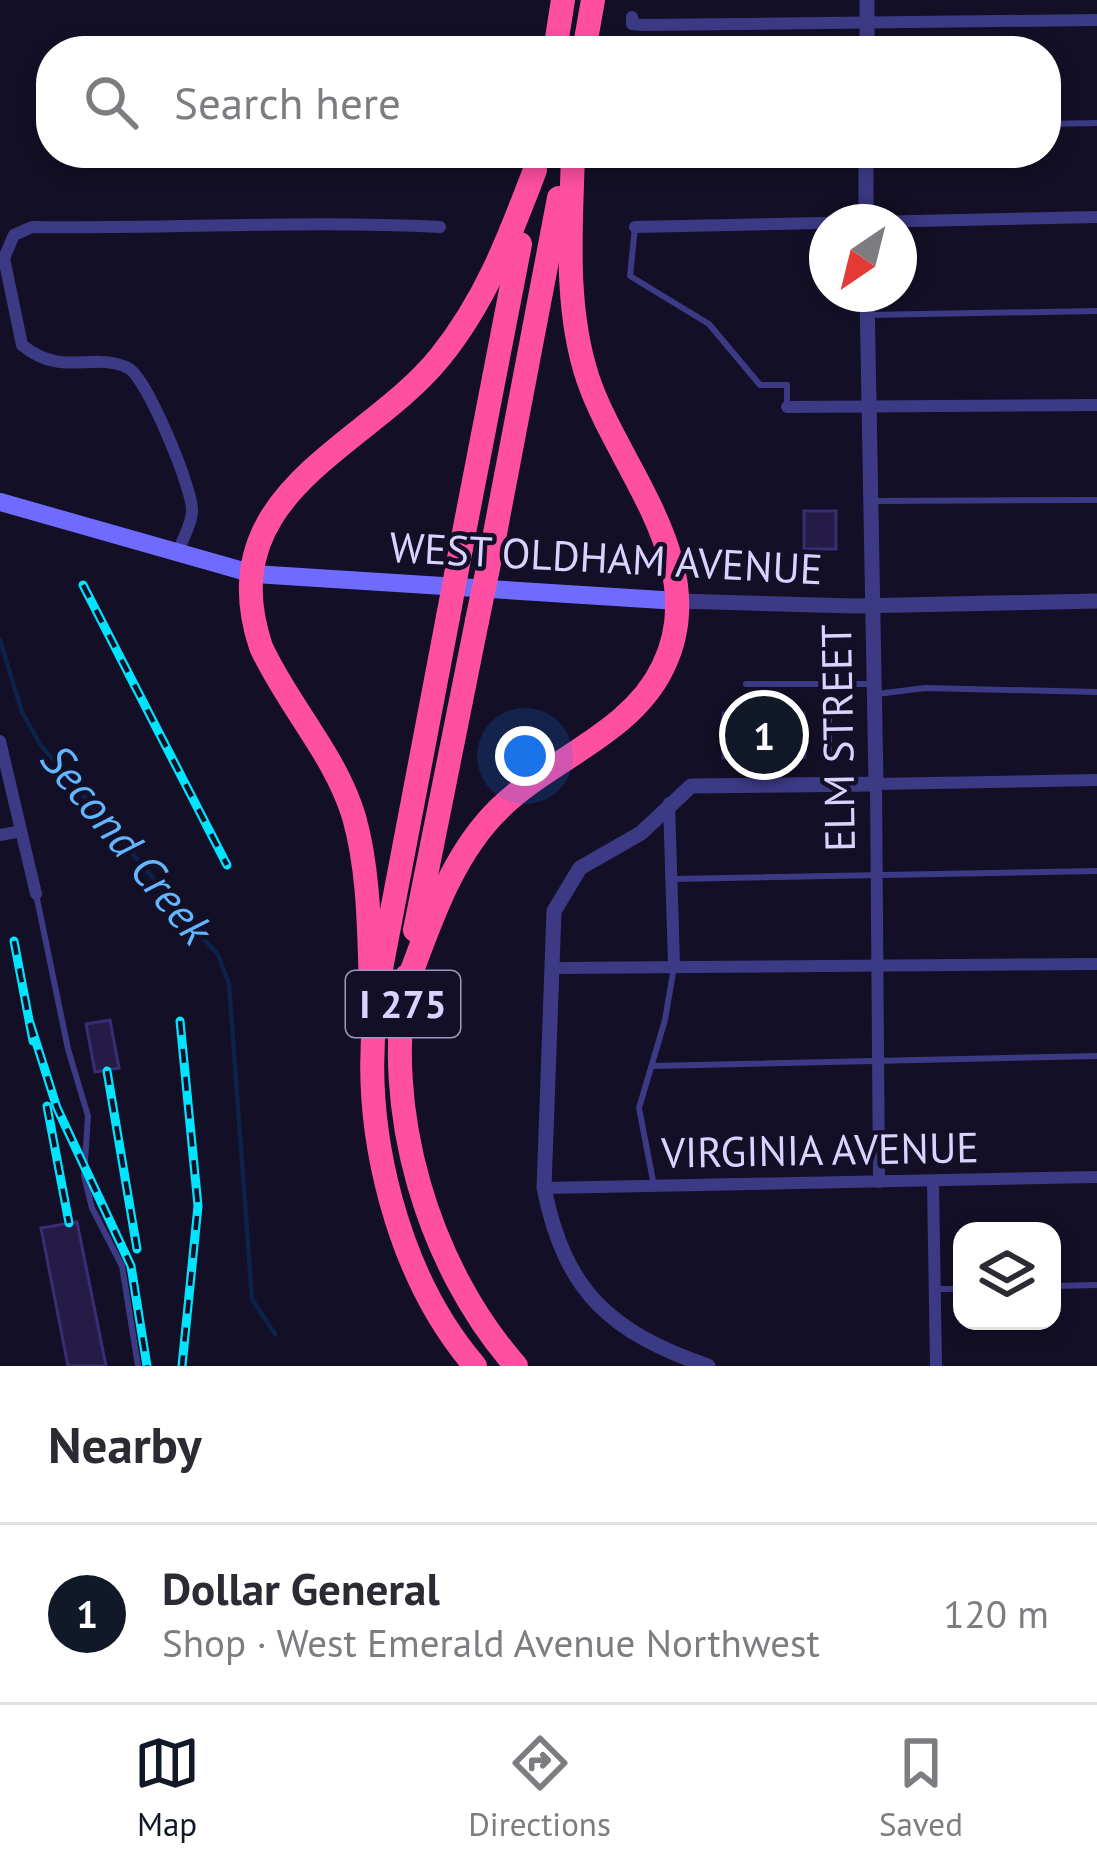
<!DOCTYPE html>
<html lang="en">
<head>
<meta charset="utf-8">
<style>
  body { margin:0; font-family:"PT Sans",sans-serif; background:#f7f7f7; color:#2b2b33 }
  .controls { position:absolute; right:36px; bottom:36px; display:grid; overflow:hidden; border-radius:24px; box-shadow:0 6px 18px #0003 }
  .controls button { width:108px; height:108px; display:grid; place-items:center; padding:0; border:0; border-bottom:3px solid #e1e1e2; background:#fff; color:#2b2b33; font:60px sans-serif }
  .compass { position:absolute; left:809px; top:204px; width:108px; height:108px; border-radius:50%; background:#fff; box-shadow:0 6px 18px #0003; rotate:215deg }
  .you { position:absolute; left:525px; top:756px; width:42px; height:42px; margin:-30px; border:9px solid #fff; border-radius:50%; background:#1a73e8; box-shadow:0 0 0 18px #1a73e833 }
  .badge { display:grid; place-items:center; width:78px; height:78px; border-radius:50%; background:#111827; color:#fff; font-size:39px; font-weight:700 }
  .pin { position:absolute; translate:-50% -50%; border:6px solid #fff; box-shadow:0 3px 12px #0006 }
  .list { margin:0; padding:0; list-style:none }
  h2 { display:flex; justify-content:space-between; align-items:center; height:156px; margin:0; padding:0 48px; font-size:51px }
  h2 small { font-size:39px; font-weight:400; color:#7c7c81 }
  .list li { display:grid; grid-template-columns:78px 1fr auto; gap:36px; align-items:center; box-sizing:border-box; height:180px; padding:0 48px; border-top:3px solid #e1e1e2 }
  .list b { display:block; font-size:45px; white-space:nowrap }
  .list p { margin:0; font-size:39px; white-space:nowrap; color:#7c7c81 }
  .list em { font-size:39px; font-style:normal; color:#7c7c81 }
  .icon { flex:none; width:66px; height:66px; fill:none; stroke:currentColor; stroke-width:2; stroke-linecap:round; stroke-linejoin:round }
  .map { position:relative; flex:none; width:1097px; height:1366px; overflow:hidden }
  .search { position:absolute; background:#fff; box-shadow:0 6px 18px #0003; left:36px; right:36px; top:36px; height:132px; display:flex; align-items:center; gap:30px; box-sizing:border-box; padding:0 42px; border-radius:48px; color:#7c7c81; font-size:45px }
  .sheet { height:336px; background:#fff }
  nav { display:flex; justify-content:space-around; align-items:center; box-sizing:border-box; height:168px; border-top:3px solid #e1e1e2; background:#fff; font-size:33px; color:#7c7c81 }
  nav a { display:grid; justify-items:center; gap:6px }
  nav .on { color:#111827 }
  .map>svg:first-child { display:block }
  .lines { fill:none; stroke-linecap:round; stroke-linejoin:round }
  .stream { stroke:#0c2248; stroke-width:4.5 }
  .building { fill:#241b47; stroke:#3b2d73; stroke-width:3 }
  .service { stroke:#3d3a85; stroke-width:6 }
  .minor { stroke:#3d3a85; stroke-width:12 }
  .tertiary { stroke:#3d3a85; stroke-width:15 }
  .secondary { stroke:#6f6bff; stroke-width:18 }
  .motorway { stroke:#ff4fa3; stroke-width:24 }
  .rail-casing { stroke:#00e5ff; stroke-width:9 }
  .rail { stroke:#130f26; stroke-width:4.5; stroke-dasharray:14; stroke-linecap:butt }
  .motorway-bridge { stroke:#ff4fa3; stroke-width:24 }
  .labels { text-anchor:middle; stroke-width:9; stroke-linejoin:round; paint-order:stroke }
  .shield { fill:#130f26; stroke:#9e99be; stroke-width:3 }
  .shield-label { font-size:39px; font-weight:bold; fill:#d9d4ff }
  .street-label { font-size:42px; fill:#d9d4ff; stroke:#130f26 }
  .water-label { font-size:45px; font-style:italic; fill:#62b6ff; stroke:#130f26 }
</style>
</head>
<body>
<div class="map">
<svg width="1097" height="1366" viewBox="0 0 1097 1366">
  <rect width="100%" height="100%" fill="#130f26"/>
  <g class="lines">
    <!-- stream -->
    <path class="stream" d="M0 640 22 712 40 744 218 955 229 984 252 1299 275 1334"/>
  </g>
  <!-- building -->
  <g class="building">
    <rect x="804" y="511" width="32" height="38"/>
    <path d="M723 713H804L805 757 723 758Z"/>
    <path d="M110 1020 119 1068 95 1072 86 1024Z"/>
    <path d="M77 1222 106 1366H68L41 1228Z"/>
  </g>
  <g class="lines">
    <!-- service -->
    <g class="service">
      <path d="M1046 124 1097 123"/>
      <path d="M635 227 630 276 709 324 760 385H787V407"/>
      <path d="M867 315 1097 311"/>
      <path d="M874 501 1097 500"/>
      <path d="M746 684H870"/>
      <path d="M829 684V750"/>
      <path d="M877 694 925 688 1097 692"/>
      <path d="M675 879 1097 871"/>
      <path d="M36 894 68 1049 88 1116 84 1176 92 1208 122 1266 138 1366"/>
      <path d="M653 1066 1097 1056"/>
      <path d="M654 1186 639 1108 665 1020 674 967"/>
      <path d="M1052 1286 1097 1285"/>
      <path d="M936 1289H962"/>
    </g>
    <!-- minor -->
    <g class="minor">
      <path d="M632 17V24L643 25 1097 20"/>
      <path d="M635 227 1097 217"/>
      <path d="M787 407 1097 405"/>
      <path d="M177 555C181 542 192 524 192 511 193 489 146 376 128 368 92 351 62 378 22 345L4 258 14 235 32 227C169 229 304 220 440 227"/>
      <path d="M0 741 36 894"/>
      <path d="M669 803 674 964"/>
      <path d="M0 835 21 831"/>
      <path d="M556 968 1097 964"/>
      <path d="M879 1182 876 784 1097 780"/>
      <path d="M933 1183 936 1366"/>
      <path d="M544 1188 1097 1177"/>
    </g>
    <!-- tertiary -->
    <g class="tertiary">
      <path d="M867 51V0"/>
      <path d="M866 222V153"/>
      <path d="M678 601 854 606 1097 601"/>
      <path d="M708 1366C610 1332 565 1292 544 1188L554 911 580 868 641 833 691 786 876 784 867 294"/>
    </g>
    <!-- secondary -->
    <path class="secondary" d="M0 502 254 574 678 601"/>
    <!-- motorway -->
    <g class="motorway">
      <path d="M555 51 563 0"/>
      <path d="M584 51 593 0"/>
      <path d="M461 548 520 244"/>
      <path d="M492 549 559 198"/>
      <path d="M415 930 477 621"/>
      <path d="M380 974 448 617"/>
      <path d="M407 976C381 1109 428 1266 516 1366"/>
      <path d="M404 992C428 929 450 856 500 808 551 758 631 734 663 667 713 565 619 470 588 379 564 307 571 228 573 153"/>
      <path d="M375 1015C362 1132 397 1275 475 1366"/>
      <path d="M373 1029C368 960 373 884 354 817 335 754 288 706 261 647 209 492 367 448 440 357 486 300 509 238 535 170"/>
    </g>
    <!-- rail casing -->
    <g class="rail-casing">
      <g id="rail">
        <path d="M83 585 227 865"/>
        <path d="M14 941 33 1041"/>
        <path d="M180 1021 198 1206 182 1366"/>
        <path d="M30 1023 57 1108 131 1266 147 1366"/>
        <path d="M107 1071 137 1249"/>
        <path d="M47 1106 69 1223"/>
      </g>
    </g>
    <!-- rail -->
    <use href="#rail" class="rail"/>
    <!-- motorway-bridge -->
    <g class="motorway-bridge">
      <path d="M448 617 461 548"/>
      <path d="M477 621 492 549"/>
    </g>
  </g>
  <g class="labels">
    <!-- shield labels -->
    <rect class="shield" x="346" y="971" width="114" height="66" rx="9"/>
    <g class="shield-label">
      <text x="403" y="1018">I 275</text>
    </g>
    <!-- street labels -->
    <g class="street-label">
      <text transform="translate(606 558) rotate(3)" y="15">WEST OLDHAM AVENUE</text>
      <text transform="translate(838 738) rotate(-91)" y="15">ELM STREET</text>
      <text transform="translate(820 1150) rotate(-1)" y="15">VIRGINIA AVENUE</text>
    </g>
    <!-- water labels -->
    <g class="water-label">
      <text transform="translate(127 844) rotate(51)" y="16">Second Creek</text>
    </g>
  </g>
</svg>
<div class="controls">
<button><svg class="icon" aria-label="layers" viewBox="0 0 24 24"><path d="M12 4l9 5-9 5-9-5zM3 14l9 5 9-5"/></svg></button>
</div>
<svg class="compass" viewBox="-18 -18 36 36"><path d="M0-13l5 13h-10z" fill="#e53935"/><path d="M0 13l5-13h-10z" fill="#7c7c81"/></svg>
<div class="you"></div>
<div class="pin badge" style="left:764px;top:735px">1</div>
<div class="search"><svg class="icon" aria-label="search" viewBox="0 0 24 24"><circle cx="10" cy="10" r="6"/><path d="M15 15l6 6"/></svg>Search here</div>
</div>
<section class="sheet">
<h2>Nearby<small></small></h2>
<ul class="list">
<li><span class="badge">1</span><div><b>Dollar General</b><p>Shop · West Emerald Avenue Northwest</p></div><em>120 m</em></li>
</ul>
</section>
<nav>
<a class="on"><svg class="icon" aria-label="map" viewBox="0 0 24 24"><path d="M3 6l6-2 6 2 6-2v14l-6 2-6-2-6 2zM9 4v14M15 6v14"/></svg>Map</a>
<a><svg class="icon" aria-label="directions" viewBox="0 0 24 24"><path d="M12 3l9 9-9 9-9-9zM9 14v-3h6M13 9l2 2-2 2"/></svg>Directions</a>
<a><svg class="icon" aria-label="saved" viewBox="0 0 24 24"><path d="M7 4h10v16l-5-4-5 4z"/></svg>Saved</a>
</nav>
</body>
</html>
